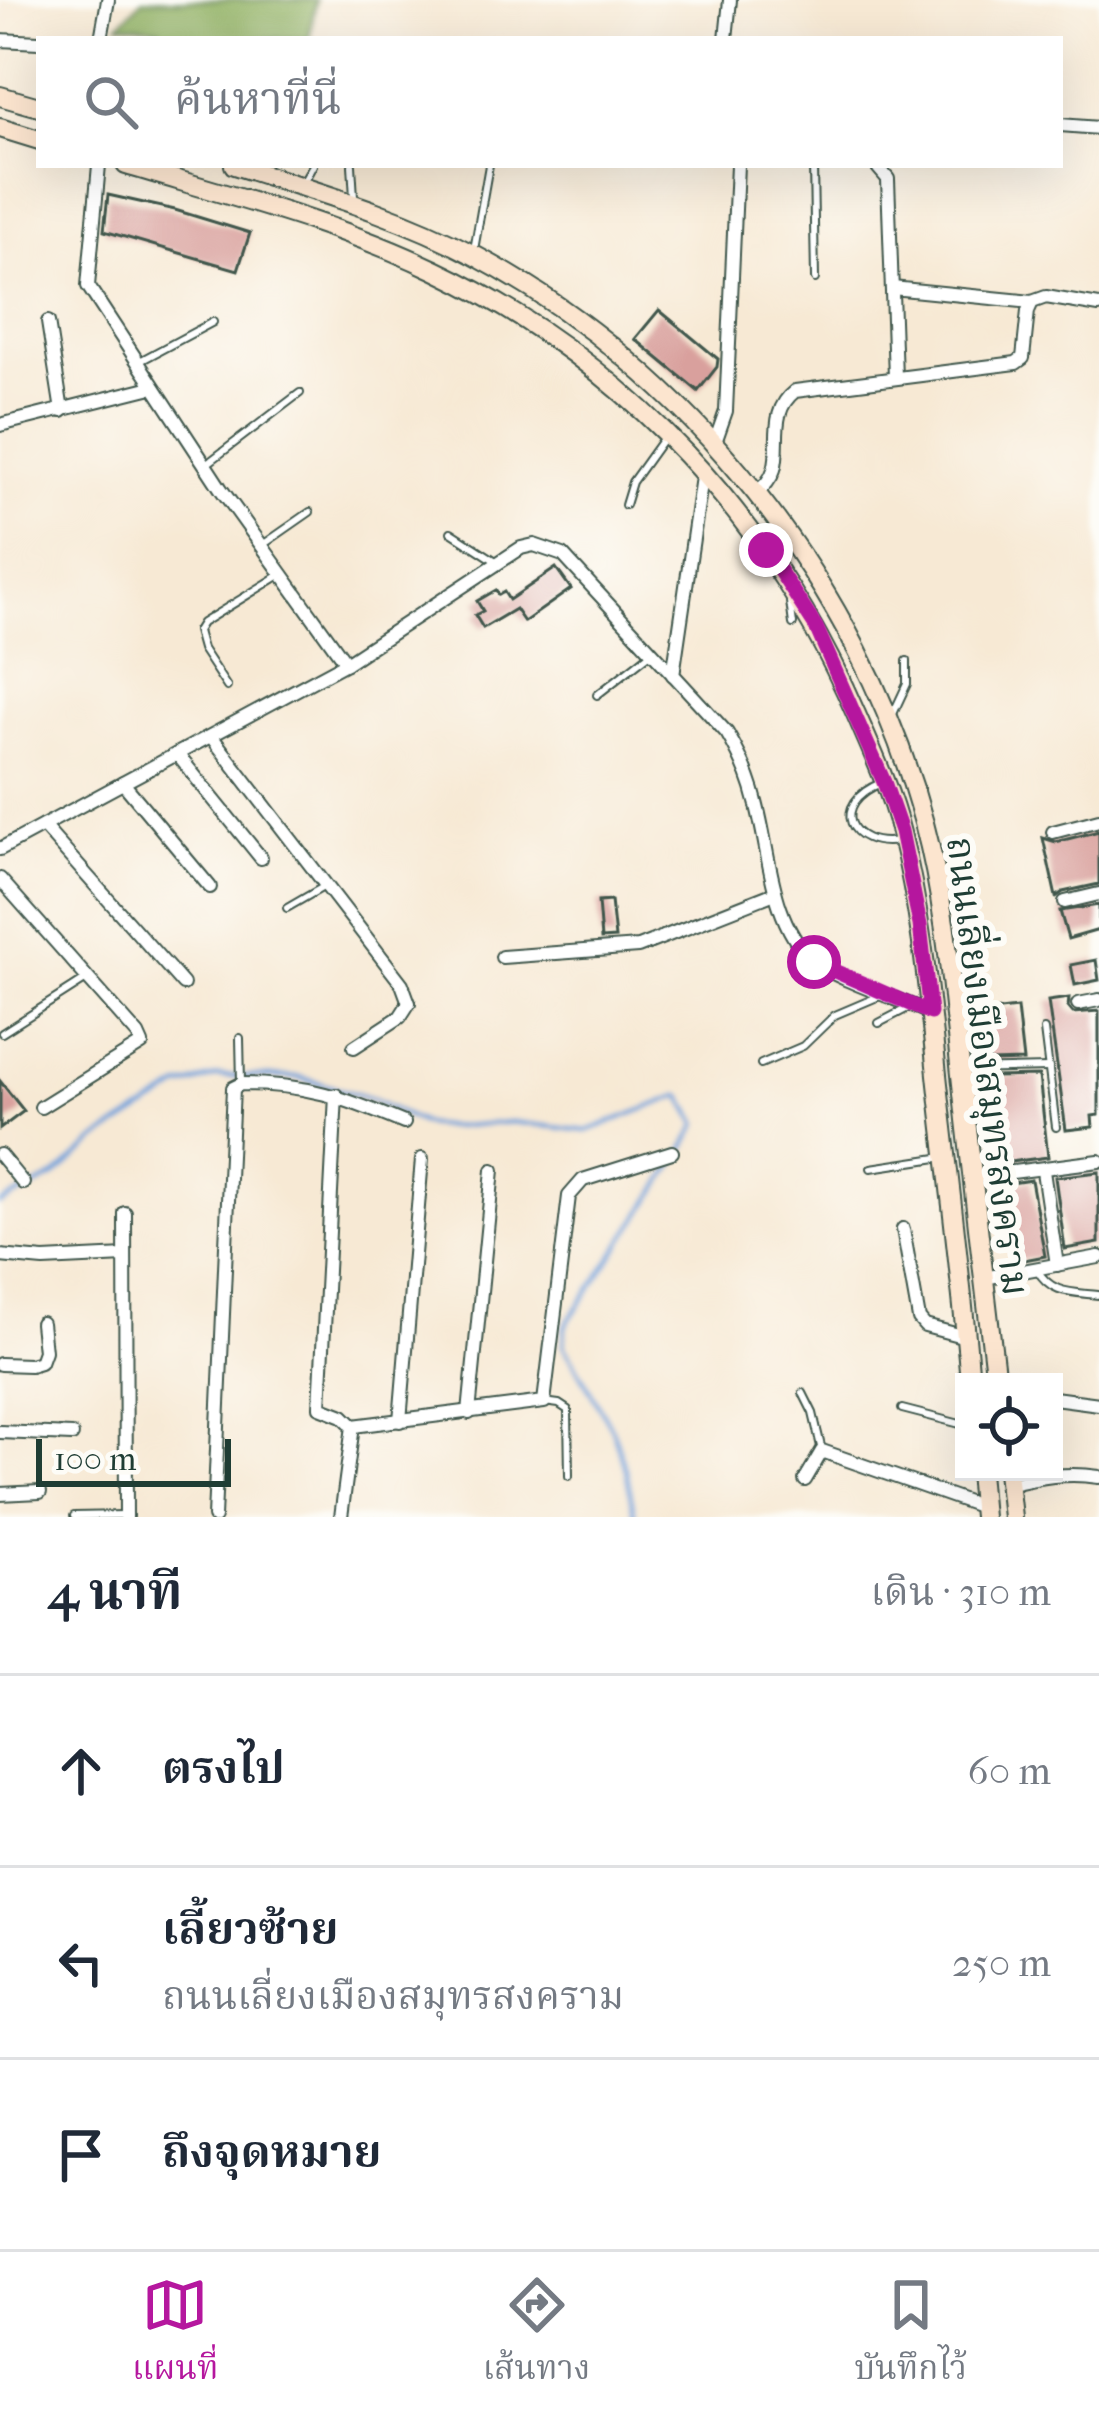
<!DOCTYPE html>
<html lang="th">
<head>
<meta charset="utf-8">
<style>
  body { margin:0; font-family:"IM FELL French Canon","Noto Serif Thai",serif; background:#f6f6f7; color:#1f2937 }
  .controls { position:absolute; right:36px; bottom:36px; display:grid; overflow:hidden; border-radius:0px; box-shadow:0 12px 48px #0002 }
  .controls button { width:108px; height:108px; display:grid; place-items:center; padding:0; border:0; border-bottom:3px solid #e0e1e3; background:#fff; color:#1f2937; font:60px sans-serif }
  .scale { position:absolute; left:36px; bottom:30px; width:195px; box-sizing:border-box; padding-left:12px; border:6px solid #1f3d34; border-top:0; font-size:33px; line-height:42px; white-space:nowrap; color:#1f3d34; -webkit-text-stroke:9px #fdfcf7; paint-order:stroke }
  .stop { position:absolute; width:36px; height:36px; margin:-27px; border:9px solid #b5179e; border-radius:50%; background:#fff }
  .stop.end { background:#b5179e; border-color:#fff; box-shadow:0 3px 12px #0008 }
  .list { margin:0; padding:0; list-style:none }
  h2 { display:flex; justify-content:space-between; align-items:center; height:156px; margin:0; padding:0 48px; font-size:51px }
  h2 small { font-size:39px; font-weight:400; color:#747a83 }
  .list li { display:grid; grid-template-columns:78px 1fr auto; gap:36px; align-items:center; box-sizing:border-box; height:192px; padding:0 48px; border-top:3px solid #e0e1e3 }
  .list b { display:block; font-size:45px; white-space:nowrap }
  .list p { margin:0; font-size:39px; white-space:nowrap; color:#747a83 }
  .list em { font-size:39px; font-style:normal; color:#747a83 }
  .icon { flex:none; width:66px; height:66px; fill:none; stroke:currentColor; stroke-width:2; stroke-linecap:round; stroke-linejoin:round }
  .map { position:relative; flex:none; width:1099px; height:1517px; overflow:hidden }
  .search { position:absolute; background:#fff; box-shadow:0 12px 48px #0002; left:36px; right:36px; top:36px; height:132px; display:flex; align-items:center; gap:30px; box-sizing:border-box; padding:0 42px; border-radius:0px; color:#747a83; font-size:45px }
  .sheet { height:732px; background:#fff }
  nav { display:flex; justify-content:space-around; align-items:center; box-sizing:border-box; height:168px; border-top:3px solid #e0e1e3; background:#fff; font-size:33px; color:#747a83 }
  nav a { display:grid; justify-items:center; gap:6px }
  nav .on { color:#b5179e }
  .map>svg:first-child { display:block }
  .forest { fill:#92b265; stroke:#58784c; stroke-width:3 }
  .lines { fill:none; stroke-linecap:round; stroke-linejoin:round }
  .stream { stroke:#71a2db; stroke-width:4.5 }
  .building { fill:#d9a09d }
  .lane-casing { stroke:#3f574c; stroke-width:10 }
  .street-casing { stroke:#3f574c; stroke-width:16 }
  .secondary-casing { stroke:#3f574c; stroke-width:22 }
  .lane { stroke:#fff; stroke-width:6 }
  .street { stroke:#fff; stroke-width:12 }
  .secondary { stroke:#fce5cf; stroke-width:18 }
  .route { stroke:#b5179e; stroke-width:15 }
  .labels { text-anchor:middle; stroke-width:12; stroke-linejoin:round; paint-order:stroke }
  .street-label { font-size:39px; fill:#1f3d34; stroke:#fdfcf7 }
</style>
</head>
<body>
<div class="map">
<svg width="1099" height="1517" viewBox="0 0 1099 1517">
  <rect width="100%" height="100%" fill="#fdfcf7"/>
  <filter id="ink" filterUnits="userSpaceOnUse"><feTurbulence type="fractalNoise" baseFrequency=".00833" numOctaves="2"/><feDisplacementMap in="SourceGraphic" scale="24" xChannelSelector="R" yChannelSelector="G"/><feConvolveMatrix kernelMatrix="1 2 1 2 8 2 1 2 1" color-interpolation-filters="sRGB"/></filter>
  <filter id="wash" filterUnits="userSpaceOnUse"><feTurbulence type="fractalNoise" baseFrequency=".004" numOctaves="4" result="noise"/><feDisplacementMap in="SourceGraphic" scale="48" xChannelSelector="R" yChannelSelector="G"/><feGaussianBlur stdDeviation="2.7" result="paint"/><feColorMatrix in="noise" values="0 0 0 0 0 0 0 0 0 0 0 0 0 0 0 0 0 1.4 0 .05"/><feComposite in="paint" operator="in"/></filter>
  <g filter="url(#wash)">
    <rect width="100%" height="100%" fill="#f7e9d4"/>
    <!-- forest -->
    <path class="forest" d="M142 0H316L309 39H165L159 37 160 29 119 24Z"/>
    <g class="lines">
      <!-- stream -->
      <path class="stream" d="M0 1204 54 1177 99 1138 179 1088 217 1076 299 1077 371 1099 424 1124 450 1127 512 1122 587 1131 681 1095 698 1124 677 1161 565 1326 564 1345 612 1429 626 1469 635 1517"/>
    </g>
    <g id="blocks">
      <!-- building -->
      <g class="building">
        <path d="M108 195 175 210 250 233 238 270 104 231Z"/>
        <path d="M659 310 718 359 717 367 698 391 635 339Z"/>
        <path d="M556 568 571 589 524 622 515 609 483 628 475 615 483 611 477 601 496 590 499 595 504 592 509 600Z"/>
        <path d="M1099 831V884L1063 892 1056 897 1043 838 1056 842Z"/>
        <path d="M611 901 615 938 601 939 598 902Z"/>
        <path d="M1099 905V930L1068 939 1060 911Z"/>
        <path d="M1096 960 1099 980 1075 985 1071 965Z"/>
        <path d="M1069 998 1068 1007 1073 1013 1099 1011V1115L1092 1116 1093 1127 1066 1130 1048 1001Z"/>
        <path d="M1017 1008 1023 1061 989 1062 983 1012Z"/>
        <path d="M1039 1076 1048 1157 1002 1163 992 1077Z"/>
        <path d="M0 1081 24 1111 0 1129Z"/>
        <path d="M1099 1172V1243L1065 1249 1055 1177Z"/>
        <path d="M1031 1180 1045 1256 1019 1261 1005 1184Z"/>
      </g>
    </g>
  </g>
  <g filter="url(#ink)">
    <use href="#blocks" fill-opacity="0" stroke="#3f574c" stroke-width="3"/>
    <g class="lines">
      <!-- lane casing -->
      <g class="lane-casing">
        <g id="lane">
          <path d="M352 165 354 197"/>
          <path d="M813 165 815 279"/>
          <path d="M303 183 313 165"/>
          <path d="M474 250 489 165"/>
          <path d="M140 361 213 322"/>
          <path d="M208 463 300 393"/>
          <path d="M625 505 632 482 665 436"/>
          <path d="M451 532 499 563"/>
          <path d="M264 544 310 512"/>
          <path d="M790 602 793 624"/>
          <path d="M227 687 202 649 197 631 202 623 280 575"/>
          <path d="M597 695 652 652"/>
          <path d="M893 714 907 684V661"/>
          <path d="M881 783C829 804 849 849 898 841"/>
          <path d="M287 908 325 886"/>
          <path d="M879 1023 908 1008"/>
          <path d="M1044 1030 1056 1127"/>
          <path d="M2 1033 85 980"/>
          <path d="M240 1038 241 1083"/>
          <path d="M761 1064 803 1046 835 1015 882 995"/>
          <path d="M964 1070 1049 1068"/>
          <path d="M871 1168 944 1157"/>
          <path d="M1037 1269C1050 1294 1072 1292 1098 1295"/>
          <path d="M803 1393 813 1413 822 1451"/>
          <path d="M544 1402 559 1404 568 1410 569 1476"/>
          <path d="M902 1409 964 1425"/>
          <path d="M74 1516 124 1515"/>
        </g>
      </g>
      <!-- street casing -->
      <g class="street-casing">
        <g id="street">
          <path d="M101 39 108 0"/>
          <path d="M726 39 730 0"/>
          <path d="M0 40 39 42"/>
          <path d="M1060 125 1099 128"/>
          <path d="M99 165 88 286 221 489 346 663"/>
          <path d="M876 165 888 179 895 377"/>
          <path d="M892 288 1032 302"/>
          <path d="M48 322 62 411"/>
          <path d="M0 425 152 387"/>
          <path d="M714 445 726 411 737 165"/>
          <path d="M755 493C797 467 758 420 795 391L1016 363 1023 358 1028 311 1032 302 1046 297 1099 306"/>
          <path d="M673 675 703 470"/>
          <path d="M211 736 402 984 409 1003 400 1017 354 1047"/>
          <path d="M177 754 261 858"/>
          <path d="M123 783 210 887"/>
          <path d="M43 826 183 984"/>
          <path d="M1053 832 1099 820"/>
          <path d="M0 849 346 663 521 548 534 545 563 555 727 733C740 755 750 777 756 802 770 852 770 920 811 959 831 978 901 1000 930 1013"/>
          <path d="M0 879 138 1035 142 1044 41 1107"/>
          <path d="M1065 902 1099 894"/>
          <path d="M502 957 638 947 775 893"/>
          <path d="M1078 1004 1099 1000"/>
          <path d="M336 1095 320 1407 343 1416 353 1426 544 1402 569 1196 583 1180 672 1152"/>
          <path d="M0 1155 23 1183"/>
          <path d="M1043 1171 1057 1265"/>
          <path d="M973 1177 1099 1161"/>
          <path d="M125 1213 126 1517"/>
          <path d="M903 1229 919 1319 925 1326 966 1337"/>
          <path d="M0 1256 44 1260 125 1256"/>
          <path d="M984 1278 1099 1257"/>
          <path d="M0 1364 30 1365 40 1362 44 1351 41 1323"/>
          <path d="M1054 1398 1099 1404"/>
          <path d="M469 1413 493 1170"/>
          <path d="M400 1421 422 1159"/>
          <path d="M0 1432 72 1435"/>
          <path d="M805 1480 822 1451 982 1507"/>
          <path d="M1008 1485C1040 1477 1066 1472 1099 1477"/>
          <path d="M0 1494 40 1492"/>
          <path d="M214 1517 233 1088 241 1084C308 1084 342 1097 404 1123"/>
          <path d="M341 1517 353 1426"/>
        </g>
      </g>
      <!-- secondary casing -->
      <g class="secondary-casing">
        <g id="secondary">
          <path d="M0 96 39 107"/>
          <path d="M0 128 39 140"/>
          <path d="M126 165C230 196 337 223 435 270 626 361 773 522 856 714 873 753 891 792 901 833 922 915 929 1000 938 1084 949 1183 962 1283 970 1382"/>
          <path d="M234 165C314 191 397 214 472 254 689 368 861 587 924 823 946 905 952 991 961 1075 972 1177 984 1280 996 1382"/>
          <path d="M979 1472 983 1517"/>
          <path d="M1007 1472 1012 1517"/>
        </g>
      </g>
      <!-- lane -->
      <use href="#lane" class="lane"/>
      <!-- street -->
      <use href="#street" class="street"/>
      <!-- secondary -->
      <use href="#secondary" class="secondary"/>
    </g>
  </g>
  <g class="lines" filter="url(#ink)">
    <!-- route -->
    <path class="route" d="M766 550 816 627 884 782 901 831 920 925 930 1013 814 962"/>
  </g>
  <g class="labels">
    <!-- street labels -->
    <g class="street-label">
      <text transform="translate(989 1066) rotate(83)" y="14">ถนนเลี่ยงเมืองสมุทรสงคราม</text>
    </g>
  </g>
</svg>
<div class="controls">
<button><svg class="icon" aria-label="locate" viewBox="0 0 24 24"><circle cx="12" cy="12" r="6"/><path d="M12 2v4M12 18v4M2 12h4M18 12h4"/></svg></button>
</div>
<div class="scale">100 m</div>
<div class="stop" style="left:814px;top:962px"></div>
<div class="stop end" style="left:766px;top:550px"></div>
<div class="search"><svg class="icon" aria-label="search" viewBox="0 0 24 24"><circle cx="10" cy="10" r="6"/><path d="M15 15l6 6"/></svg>ค้นหาที่นี่</div>
</div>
<section class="sheet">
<h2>4 นาที<small>เดิน · 310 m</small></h2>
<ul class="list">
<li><svg class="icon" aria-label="ahead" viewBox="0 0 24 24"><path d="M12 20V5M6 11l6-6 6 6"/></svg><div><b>ตรงไป</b></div><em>60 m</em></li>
<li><svg class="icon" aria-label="left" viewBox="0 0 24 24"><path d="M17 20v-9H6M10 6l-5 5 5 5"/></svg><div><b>เลี้ยวซ้าย</b><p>ถนนเลี่ยงเมืองสมุทรสงคราม</p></div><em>250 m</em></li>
<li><svg class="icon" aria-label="arrive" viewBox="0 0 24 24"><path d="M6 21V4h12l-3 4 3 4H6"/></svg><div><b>ถึงจุดหมาย</b></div></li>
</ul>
</section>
<nav>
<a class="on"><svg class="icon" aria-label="map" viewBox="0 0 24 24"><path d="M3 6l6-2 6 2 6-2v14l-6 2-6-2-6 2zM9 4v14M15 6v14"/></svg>แผนที่</a>
<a><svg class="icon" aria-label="directions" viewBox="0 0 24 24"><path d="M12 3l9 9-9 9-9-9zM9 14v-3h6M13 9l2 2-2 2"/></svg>เส้นทาง</a>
<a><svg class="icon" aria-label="saved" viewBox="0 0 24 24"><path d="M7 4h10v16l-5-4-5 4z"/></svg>บันทึกไว้</a>
</nav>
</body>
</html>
